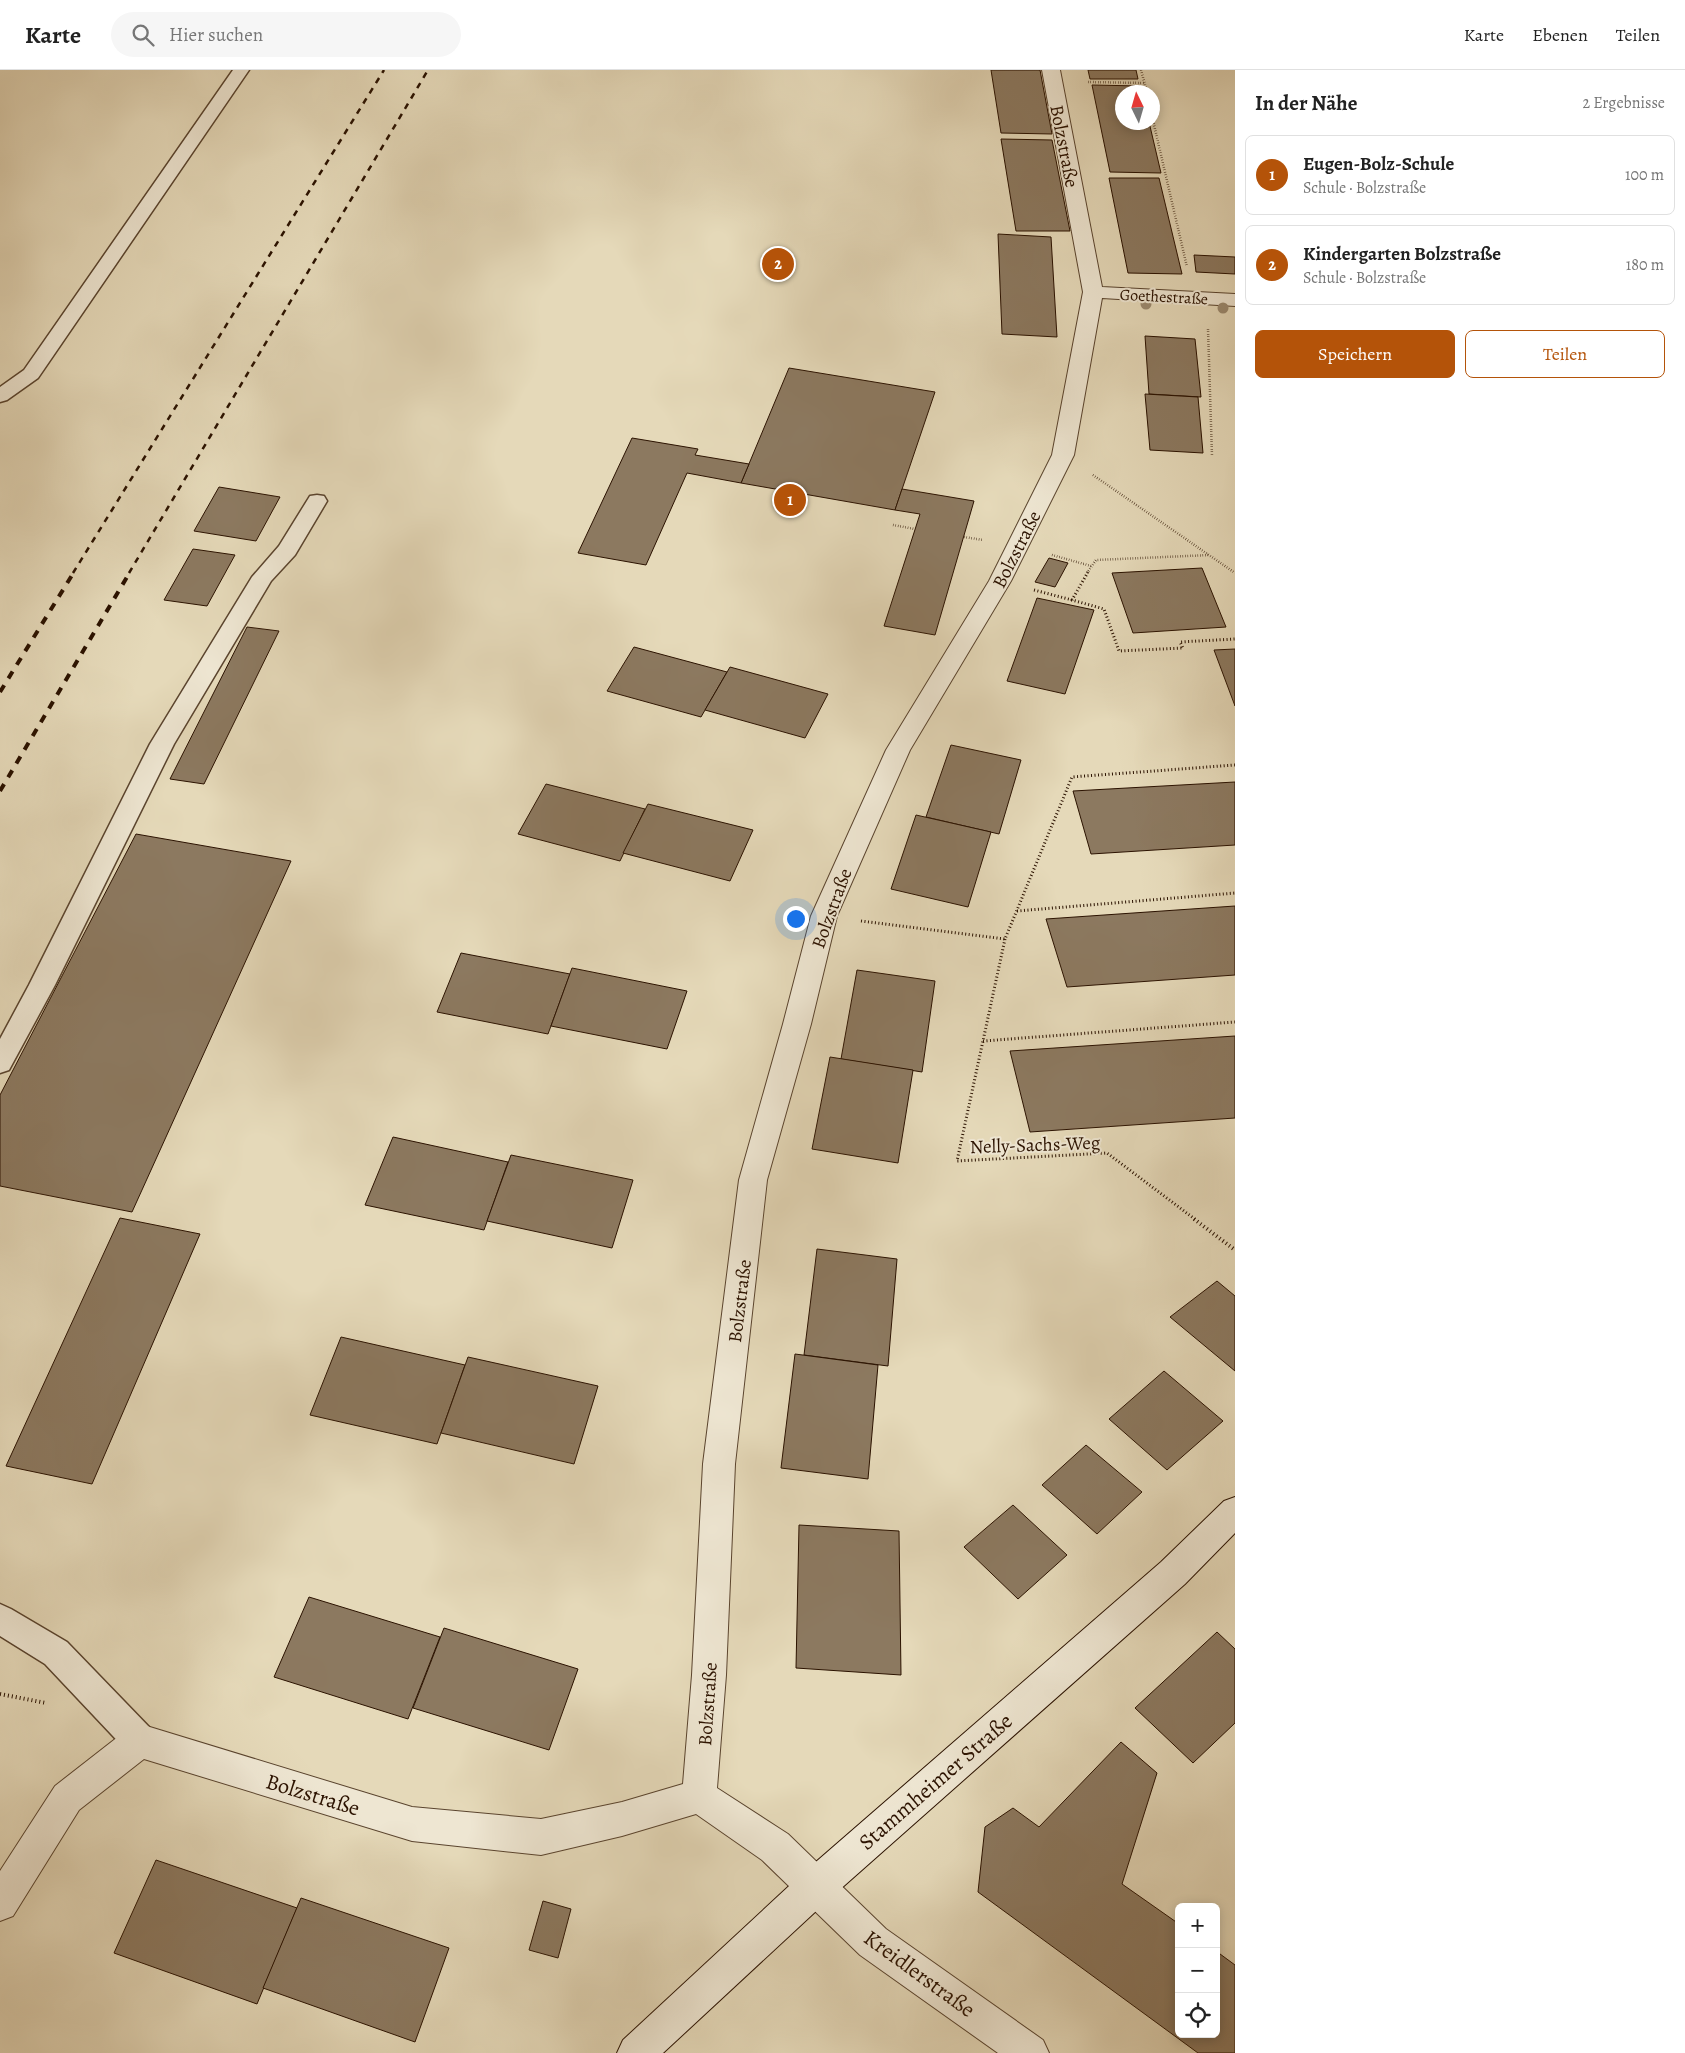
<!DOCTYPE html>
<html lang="de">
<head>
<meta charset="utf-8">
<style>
  body { margin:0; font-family:Alegreya,serif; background:#f6f6f6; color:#222 }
  .controls { position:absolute; right:15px; bottom:15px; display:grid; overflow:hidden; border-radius:8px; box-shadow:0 2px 12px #0003 }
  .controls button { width:45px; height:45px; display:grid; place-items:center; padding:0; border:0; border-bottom:1px solid #e0e0e0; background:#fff; color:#222; font:25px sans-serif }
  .compass { position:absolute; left:1115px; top:15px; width:45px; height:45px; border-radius:50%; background:#fff; box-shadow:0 2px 12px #0003; rotate:355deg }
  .you { position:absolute; left:795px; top:848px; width:18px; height:18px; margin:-12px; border:4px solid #fff; border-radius:50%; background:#1a73e8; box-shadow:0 0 0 8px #1a73e833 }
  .badge { display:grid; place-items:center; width:32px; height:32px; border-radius:50%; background:#b45309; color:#fff; font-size:16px; font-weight:700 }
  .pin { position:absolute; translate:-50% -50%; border:2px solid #fff; box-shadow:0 1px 5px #0006 }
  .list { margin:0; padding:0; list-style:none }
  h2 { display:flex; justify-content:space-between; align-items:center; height:65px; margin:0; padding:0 20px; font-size:21px }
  h2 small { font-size:16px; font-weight:400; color:#767676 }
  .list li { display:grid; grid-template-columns:32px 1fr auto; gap:15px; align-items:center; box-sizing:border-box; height:80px; margin:0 10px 10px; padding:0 10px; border:1px solid #e0e0e0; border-radius:8px }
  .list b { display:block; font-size:19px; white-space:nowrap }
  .list p { margin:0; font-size:16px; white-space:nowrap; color:#767676 }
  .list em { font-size:16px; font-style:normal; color:#767676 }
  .actions { display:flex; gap:10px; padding:15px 20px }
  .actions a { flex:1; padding:11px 0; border:1px solid #b45309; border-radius:8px; text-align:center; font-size:18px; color:#b45309 }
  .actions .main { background:#b45309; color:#fff }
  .icon { flex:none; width:28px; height:28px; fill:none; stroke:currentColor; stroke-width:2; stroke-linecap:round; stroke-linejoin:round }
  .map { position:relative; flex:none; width:1235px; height:1983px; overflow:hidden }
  header { display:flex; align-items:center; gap:30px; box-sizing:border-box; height:70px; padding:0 25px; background:#fff; border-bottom:1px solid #e0e0e0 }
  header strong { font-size:24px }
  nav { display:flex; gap:28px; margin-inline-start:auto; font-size:18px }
  .search { width:350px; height:45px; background:#f6f6f6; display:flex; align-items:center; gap:12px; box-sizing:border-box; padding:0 18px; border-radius:28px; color:#767676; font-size:19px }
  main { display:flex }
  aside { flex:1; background:#fff }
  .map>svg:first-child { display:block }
  .building { fill:#8c7960; stroke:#2b1200 }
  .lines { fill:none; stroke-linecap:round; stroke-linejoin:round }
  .lane-casing { stroke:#5a442e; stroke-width:3 }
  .street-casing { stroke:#5a442e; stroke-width:2 }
  .secondary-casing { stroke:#2b1200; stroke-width:2 }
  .path-far2 { stroke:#2b1200; stroke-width:2.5; stroke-dasharray:0.5 2; stroke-linecap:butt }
  .path-far1 { stroke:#2b1200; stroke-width:3; stroke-dasharray:1 2.5; stroke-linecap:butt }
  .path { stroke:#2b1200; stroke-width:4; stroke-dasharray:1 3; stroke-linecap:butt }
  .lane { fill:#eee6d2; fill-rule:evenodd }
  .street { fill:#eee6d2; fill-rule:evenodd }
  .secondary { fill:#eee6d2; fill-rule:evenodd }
  .rail-far1 { stroke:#2b1200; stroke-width:2.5; stroke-dasharray:6 6; stroke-linecap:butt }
  .rail { stroke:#2b1200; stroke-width:4; stroke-dasharray:8 8; stroke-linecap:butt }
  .tree { fill:#9c8b71 }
  .labels { text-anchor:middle; stroke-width:4; stroke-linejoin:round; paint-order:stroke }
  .far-street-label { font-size:16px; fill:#2b1200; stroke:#eee6d2 }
  .street-label { font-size:19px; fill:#2b1200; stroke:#eee6d2 }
  .near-street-label { font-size:22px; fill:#2b1200; stroke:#eee6d2 }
</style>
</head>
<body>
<header>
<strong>Karte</strong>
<div class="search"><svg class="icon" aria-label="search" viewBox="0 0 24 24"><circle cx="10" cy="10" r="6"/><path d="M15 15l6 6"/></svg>Hier suchen</div>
<nav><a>Karte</a><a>Ebenen</a><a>Teilen</a></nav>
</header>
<main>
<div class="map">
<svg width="1235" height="1983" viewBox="0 0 1235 1983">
  <rect width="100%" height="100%" fill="#e5d9b9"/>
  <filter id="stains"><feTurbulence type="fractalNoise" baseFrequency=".004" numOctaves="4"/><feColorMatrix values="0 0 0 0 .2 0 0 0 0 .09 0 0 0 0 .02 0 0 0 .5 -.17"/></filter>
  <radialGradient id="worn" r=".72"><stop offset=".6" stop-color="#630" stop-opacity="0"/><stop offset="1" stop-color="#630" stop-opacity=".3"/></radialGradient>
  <!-- building -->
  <g class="building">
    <path d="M991 0H1040L1052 64 1001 63Z"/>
    <path d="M1088 0H1136L1138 9H1090Z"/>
    <path d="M1092 15 1140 16 1142 22H1122V52H1149L1161 103 1110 102Z"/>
    <path d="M1001 69 1052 70 1070 161H1016Z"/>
    <path d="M1109 108H1159L1182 204 1128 203Z"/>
    <path d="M998 164 1051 167 1057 267 1002 264Z"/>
    <path d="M1194 185 1235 187V204L1196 202Z"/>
    <path d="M1145 266 1195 269 1201 327 1149 324Z"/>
    <path d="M789 298 935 322 895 440 741 413Z"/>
    <path d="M1145 324 1198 327 1203 383 1150 380Z"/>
    <path d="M632 368 698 379 695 385 749 394 741 413 687 403 646 495 578 483Z"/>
    <path d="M219 417 280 427 256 471 194 461Z"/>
    <path d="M902 419 974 431 935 565 884 556 920 444 895 440Z"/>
    <path d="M193 479 235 485 207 536 164 530Z"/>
    <path d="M1049 488 1068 493 1055 517 1035 512Z"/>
    <path d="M1202 498 1226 557 1133 563 1112 503Z"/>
    <path d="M1037 528 1094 540 1065 624 1007 611Z"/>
    <path d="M247 557 279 561 204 714 170 709Z"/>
    <path d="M634 577 727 602 701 647 607 621Z"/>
    <path d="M1235 579V636L1214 580Z"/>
    <path d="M730 597 828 624 805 668 705 640Z"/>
    <path d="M951 675 1021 690 999 764 926 747Z"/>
    <path d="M1235 712V775L1091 784 1073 721Z"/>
    <path d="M546 714 645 739 620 791 518 764Z"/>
    <path d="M648 734 753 760 730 811 623 783Z"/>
    <path d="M916 745 991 762 968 837 891 819Z"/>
    <path d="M136 764 291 791 132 1142 0 1116V1025Z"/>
    <path d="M1235 836V905L1067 917 1046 849Z"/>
    <path d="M461 883 570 904 548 964 437 942Z"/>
    <path d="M572 898 687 921 667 979 551 956Z"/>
    <path d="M857 900 935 911 922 1002 841 989Z"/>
    <path d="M1235 966V1048L1030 1062 1010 981Z"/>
    <path d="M830 987 913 1000 898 1093 812 1079Z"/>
    <path d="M393 1067 508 1092 484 1160 365 1135Z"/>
    <path d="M511 1085 633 1110 612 1178 487 1151Z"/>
    <path d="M120 1148 200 1164 92 1414 6 1396Z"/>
    <path d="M817 1179 897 1189 888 1296 804 1285Z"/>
    <path d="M1217 1211 1235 1226V1301L1170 1247Z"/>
    <path d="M341 1267 465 1295 437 1374 310 1345Z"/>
    <path d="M795 1284 878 1295 868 1409 781 1398Z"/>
    <path d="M468 1287 598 1316 574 1394 441 1363Z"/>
    <path d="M1164 1301 1223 1351 1167 1400 1109 1349Z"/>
    <path d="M1086 1375 1142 1422 1097 1464 1042 1415Z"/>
    <path d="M1013 1435 1067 1485 1018 1529 964 1477Z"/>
    <path d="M799 1455 899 1461 901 1605 796 1598Z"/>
    <path d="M309 1527 440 1567 408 1649 274 1607Z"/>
    <path d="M444 1558 578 1599 549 1680 413 1638Z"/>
    <path d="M1217 1562 1235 1579V1653L1193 1693 1135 1638Z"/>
    <path d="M1121 1672 1157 1703 1122 1814 1179 1854V1964H1216V1881L1235 1895V1983H1198L978 1822 985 1757 1013 1738 1039 1757Z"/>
    <path d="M156 1790 297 1838 257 1934 114 1883Z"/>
    <path d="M301 1828 449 1878 415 1972 263 1918Z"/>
    <path d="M543 1831 571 1839 558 1888 529 1880Z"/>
  </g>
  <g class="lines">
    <!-- lane casing -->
    <g class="lane-casing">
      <g id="lane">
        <path d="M233 0H249L38 308 7 330 0 332V317L24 300Z"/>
        <path d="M317 425 324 426 327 431 295 485 271 511 174 674 55 915 9 1000 0 1003V969L29 915 150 674 252 507 279 476 310 426Z"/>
        <path d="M0 1534 11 1539 67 1572 152 1660 156 1671 152 1682 140 1687 128 1682 45 1594 0 1566Z"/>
      </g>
    </g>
    <!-- street casing -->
    <g class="street-casing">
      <path id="street" d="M1042 0H1060L1102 217 1235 224V236L1102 228 1074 385 1011 511 910 680 837 846 811 954 767 1110 735 1394 726 1605 717 1718 788 1764 886 1859 1043 1970 1049 1983H998L860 1885 762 1790 696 1744 622 1766 541 1785 412 1771 144 1689 79 1740 13 1846 0 1851V1801L55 1716 128 1659 140 1654 412 1737 541 1749 622 1732 683 1714 692 1605 703 1394 739 1110 783 954 811 846 886 680 989 511 1052 385 1083 222Z"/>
    </g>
    <!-- secondary casing -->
    <g class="secondary-casing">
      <path id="secondary" d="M1235 1427V1463L1185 1514 828 1830 663 1983H617L623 1970 802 1804 1161 1492 1224 1431Z"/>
    </g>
    <!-- path-far2 -->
    <g class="path-far2">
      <path d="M1141 0 1147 22"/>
      <path d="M1088 12 1144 13"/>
      <path d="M1152 46 1187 197"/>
      <path d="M1208 259 1212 386"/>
      <path d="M1093 405 1235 503"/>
      <path d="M893 455 915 459"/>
      <path d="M964 467 983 470"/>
      <path d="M1052 485 1091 496"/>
      <path d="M1087 503 1096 490 1210 485"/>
    </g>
    <!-- path-far1 -->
    <g class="path-far1">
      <path d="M1088 502 1072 530 1104 539 1119 581 1183 578 1180 572 1235 569"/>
      <path d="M1034 520 1072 530"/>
      <path d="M1017 841 1235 823"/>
      <path d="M861 851 1005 869 1072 707 1235 695"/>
      <path d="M1005 869 957 1091 1107 1083 1196 1150"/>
      <path d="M983 971 1235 952"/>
    </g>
    <!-- path -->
    <g class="path">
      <path d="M1194 1149 1235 1180"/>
      <path d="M0 1624 46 1633"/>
    </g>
    <!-- lane -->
    <use href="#lane" class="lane"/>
    <!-- street -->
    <use href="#street" class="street"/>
    <!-- secondary -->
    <use href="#secondary" class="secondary"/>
    <!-- rail-far1 -->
    <g class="rail-far1">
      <path d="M73 503 384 0"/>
      <path d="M129 503 428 0"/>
    </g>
    <!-- rail -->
    <g class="rail">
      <path d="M0 622 74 502"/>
      <path d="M0 721 130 502"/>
    </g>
  </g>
  <!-- trees -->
  <g class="tree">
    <circle cx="1146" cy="234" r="5.5"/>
    <circle cx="1223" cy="238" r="5.5"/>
  </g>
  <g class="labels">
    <!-- far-street labels -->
    <g class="far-street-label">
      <text transform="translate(1164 226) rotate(3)" y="6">Goethestraße</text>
    </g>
    <!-- street labels -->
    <g class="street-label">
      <text transform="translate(1065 76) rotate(79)" y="7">Bolzstraße</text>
      <text transform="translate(1016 479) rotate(-63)" y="7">Bolzstraße</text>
      <text transform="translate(831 838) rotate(-70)" y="7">Bolzstraße</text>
      <text transform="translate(1035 1074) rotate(-2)" y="7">Nelly-Sachs-Weg</text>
      <text transform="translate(739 1231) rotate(-83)" y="7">Bolzstraße</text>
      <text transform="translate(707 1634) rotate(-86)" y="7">Bolzstraße</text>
    </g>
    <!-- near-street labels -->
    <g class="near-street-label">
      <text transform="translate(935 1711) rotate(-41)" y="8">Stammheimer Straße</text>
      <text transform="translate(313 1724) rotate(17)" y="8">Bolzstraße</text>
      <text transform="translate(920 1903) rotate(36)" y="8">Kreidlerstraße</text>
    </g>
  </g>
  <rect width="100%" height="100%" filter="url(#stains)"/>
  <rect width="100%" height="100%" fill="url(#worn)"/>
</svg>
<div class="controls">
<button>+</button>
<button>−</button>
<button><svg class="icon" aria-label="locate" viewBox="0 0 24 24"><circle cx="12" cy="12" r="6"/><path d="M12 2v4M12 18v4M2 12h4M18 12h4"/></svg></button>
</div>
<svg class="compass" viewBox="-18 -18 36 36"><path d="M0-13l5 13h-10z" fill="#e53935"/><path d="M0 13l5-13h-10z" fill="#767676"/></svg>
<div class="you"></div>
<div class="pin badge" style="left:790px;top:430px">1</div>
<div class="pin badge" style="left:778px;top:194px">2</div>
</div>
<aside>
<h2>In der Nähe<small>2 Ergebnisse</small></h2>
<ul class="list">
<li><span class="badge">1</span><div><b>Eugen-Bolz-Schule</b><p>Schule · Bolzstraße</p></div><em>100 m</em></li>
<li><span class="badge">2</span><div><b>Kindergarten Bolzstraße</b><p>Schule · Bolzstraße</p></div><em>180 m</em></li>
</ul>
<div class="actions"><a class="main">Speichern</a><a>Teilen</a></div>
</aside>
</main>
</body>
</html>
